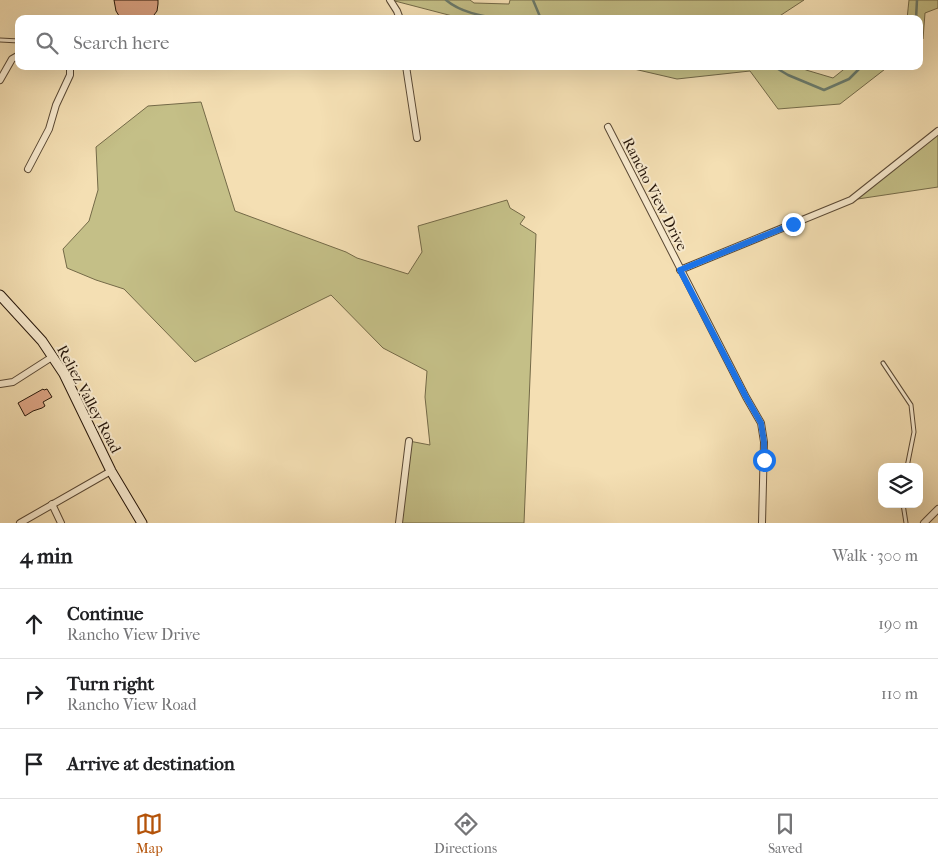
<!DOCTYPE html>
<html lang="en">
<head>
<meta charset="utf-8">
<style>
  body { margin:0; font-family:"IM FELL French Canon",serif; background:#f6f6f6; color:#202124 }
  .controls { position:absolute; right:15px; bottom:15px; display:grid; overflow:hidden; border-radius:10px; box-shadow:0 5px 20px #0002 }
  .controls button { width:45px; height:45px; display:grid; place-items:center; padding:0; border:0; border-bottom:1px solid #e0e0e0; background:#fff; color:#202124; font:25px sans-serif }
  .stop { position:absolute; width:15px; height:15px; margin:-11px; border:4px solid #1a73e8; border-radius:50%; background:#fff }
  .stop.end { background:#1a73e8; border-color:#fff; box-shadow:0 1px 5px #0008 }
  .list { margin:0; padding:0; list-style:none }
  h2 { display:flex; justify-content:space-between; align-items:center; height:65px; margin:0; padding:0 20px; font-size:21px }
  h2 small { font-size:16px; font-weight:400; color:#757577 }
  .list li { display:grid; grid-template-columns:32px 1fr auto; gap:15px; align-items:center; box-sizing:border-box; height:70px; padding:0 20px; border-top:1px solid #e0e0e0 }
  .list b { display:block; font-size:19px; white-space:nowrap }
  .list p { margin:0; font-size:16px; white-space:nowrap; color:#757577 }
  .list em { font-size:16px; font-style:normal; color:#757577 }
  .icon { flex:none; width:28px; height:28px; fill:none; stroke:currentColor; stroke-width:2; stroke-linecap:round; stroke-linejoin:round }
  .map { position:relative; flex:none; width:938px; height:523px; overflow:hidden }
  .search { position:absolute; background:#fff; box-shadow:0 5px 20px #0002; left:15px; right:15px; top:15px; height:55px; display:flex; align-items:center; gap:12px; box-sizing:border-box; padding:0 18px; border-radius:10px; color:#757577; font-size:19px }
  .sheet { height:275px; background:#fff }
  nav { display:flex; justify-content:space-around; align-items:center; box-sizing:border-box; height:70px; border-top:1px solid #e0e0e0; background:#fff; font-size:14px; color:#757577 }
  nav a { display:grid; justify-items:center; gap:2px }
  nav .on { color:#b45309 }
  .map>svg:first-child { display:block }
  .green { fill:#c4bf87; stroke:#746a48 }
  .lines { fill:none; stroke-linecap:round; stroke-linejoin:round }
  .stream { stroke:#6c7a6a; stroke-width:2.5 }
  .building { fill:#e0a788; stroke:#251509 }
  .lane-casing { stroke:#594834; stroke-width:5 }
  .street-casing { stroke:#594834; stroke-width:8 }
  .secondary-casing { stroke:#251509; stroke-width:11 }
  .lane { stroke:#f8eace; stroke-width:3 }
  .street { stroke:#f8eace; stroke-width:6 }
  .secondary { stroke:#f8eace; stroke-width:9 }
  .route { stroke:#1a73e8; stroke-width:6 }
  .labels { text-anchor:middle; stroke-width:4; stroke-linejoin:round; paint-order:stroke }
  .street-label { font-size:15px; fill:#251509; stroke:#f8eace }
</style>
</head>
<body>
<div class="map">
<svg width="938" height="523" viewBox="0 0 938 523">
  <rect width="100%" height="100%" fill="#f4dfb3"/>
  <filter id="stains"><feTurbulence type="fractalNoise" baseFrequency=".004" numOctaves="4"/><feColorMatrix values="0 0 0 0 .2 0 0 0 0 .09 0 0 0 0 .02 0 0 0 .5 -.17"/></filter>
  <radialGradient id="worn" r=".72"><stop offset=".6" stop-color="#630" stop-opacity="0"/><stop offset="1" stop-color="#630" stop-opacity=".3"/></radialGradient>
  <!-- green -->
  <g class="green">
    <path d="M391 0H470L474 3 509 4 510 0H804L775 19H464Z"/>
    <path d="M909 0H938V8L925 13 923 39 919 42V19H907Z"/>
    <path d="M621 66H799L806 70 833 78 848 66H889L840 104 778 109 750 71 677 79Z"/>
    <path d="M201 102 235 211 346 252 357 258 408 274 422 252 418 226 507 200 510 208 525 217 520 224 536 234 524 523H399L409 441 430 445 425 397 427 371 383 348 331 295 195 362 124 289 96 280 67 268 63 249 89 221 98 190 96 147 148 106Z"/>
    <path d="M938 131V187L851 200Z"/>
  </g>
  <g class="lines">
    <!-- stream -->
    <g class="stream">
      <path d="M446 0C460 12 481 16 500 19"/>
      <path d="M533 0 541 19"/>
      <path d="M916 19 917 0"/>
      <path d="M773 66 788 75 824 90 849 79 862 66"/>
    </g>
  </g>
  <!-- building -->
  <g class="building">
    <path d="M114 0H158V4L157 11 151 19H121L116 11Z"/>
    <path d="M43 389 44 390 47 389 52 397 43 402 45 406 42 408 33 411 25 416 18 403Z"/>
  </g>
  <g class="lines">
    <!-- lane casing -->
    <g class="lane-casing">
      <g id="lane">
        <path d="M0 40 19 41"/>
        <path d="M883 363 911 405 914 432 907 467"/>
        <path d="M903 504 906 523"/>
      </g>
    </g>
    <!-- street casing -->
    <g class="street-casing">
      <g id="street">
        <path d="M390 0 397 11 400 19"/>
        <path d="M406 66 417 138"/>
        <path d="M0 80 12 59 19 55"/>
        <path d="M608 127 746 397 761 423 764 442 762 523"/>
        <path d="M28 169 49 129 56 105 70 75V66"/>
        <path d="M680 270 851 200 938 131"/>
        <path d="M0 384 13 382 52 357"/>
        <path d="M52 504 61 523"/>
        <path d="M20 523 111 471"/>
        <path d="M399 523 409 441"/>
        <path d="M924 523 938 509"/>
      </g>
    </g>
    <!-- secondary casing -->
    <g class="secondary-casing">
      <path id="secondary" d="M0 295 42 341 64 374 111 471 142 523"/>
    </g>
    <!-- lane -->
    <use href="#lane" class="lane"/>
    <!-- street -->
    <use href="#street" class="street"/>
    <!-- secondary -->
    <use href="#secondary" class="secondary"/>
  </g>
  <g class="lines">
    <!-- route -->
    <path class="route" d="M764 460V442L761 423 746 397 680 270 793 224"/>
  </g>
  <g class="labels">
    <!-- street labels -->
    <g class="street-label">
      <text transform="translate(655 194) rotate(63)" y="5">Rancho View Drive</text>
      <text transform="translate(89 399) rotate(62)" y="5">Reliez Valley Road</text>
    </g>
  </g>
  <rect width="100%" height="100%" filter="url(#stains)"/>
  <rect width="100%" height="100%" fill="url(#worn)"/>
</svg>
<div class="controls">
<button><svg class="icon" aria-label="layers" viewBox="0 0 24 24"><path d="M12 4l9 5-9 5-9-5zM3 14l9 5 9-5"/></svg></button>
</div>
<div class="stop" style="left:764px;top:460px"></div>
<div class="stop end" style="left:793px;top:224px"></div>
<div class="search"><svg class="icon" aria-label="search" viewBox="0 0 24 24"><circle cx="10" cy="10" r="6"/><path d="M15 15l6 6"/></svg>Search here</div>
</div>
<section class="sheet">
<h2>4 min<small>Walk · 300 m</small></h2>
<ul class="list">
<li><svg class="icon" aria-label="ahead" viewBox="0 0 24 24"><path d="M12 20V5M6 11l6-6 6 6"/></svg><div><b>Continue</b><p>Rancho View Drive</p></div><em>190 m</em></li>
<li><svg class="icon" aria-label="right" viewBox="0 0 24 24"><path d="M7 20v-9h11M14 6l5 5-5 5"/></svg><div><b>Turn right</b><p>Rancho View Road</p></div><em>110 m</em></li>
<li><svg class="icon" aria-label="arrive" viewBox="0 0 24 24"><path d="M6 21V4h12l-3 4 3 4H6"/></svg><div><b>Arrive at destination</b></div></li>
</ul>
</section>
<nav>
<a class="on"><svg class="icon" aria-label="map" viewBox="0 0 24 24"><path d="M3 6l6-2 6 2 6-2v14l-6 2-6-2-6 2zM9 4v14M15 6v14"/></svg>Map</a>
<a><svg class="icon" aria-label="directions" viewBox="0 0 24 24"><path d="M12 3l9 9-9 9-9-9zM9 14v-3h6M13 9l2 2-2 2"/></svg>Directions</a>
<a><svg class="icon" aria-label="saved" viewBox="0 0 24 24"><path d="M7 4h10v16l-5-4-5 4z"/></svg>Saved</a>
</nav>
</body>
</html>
